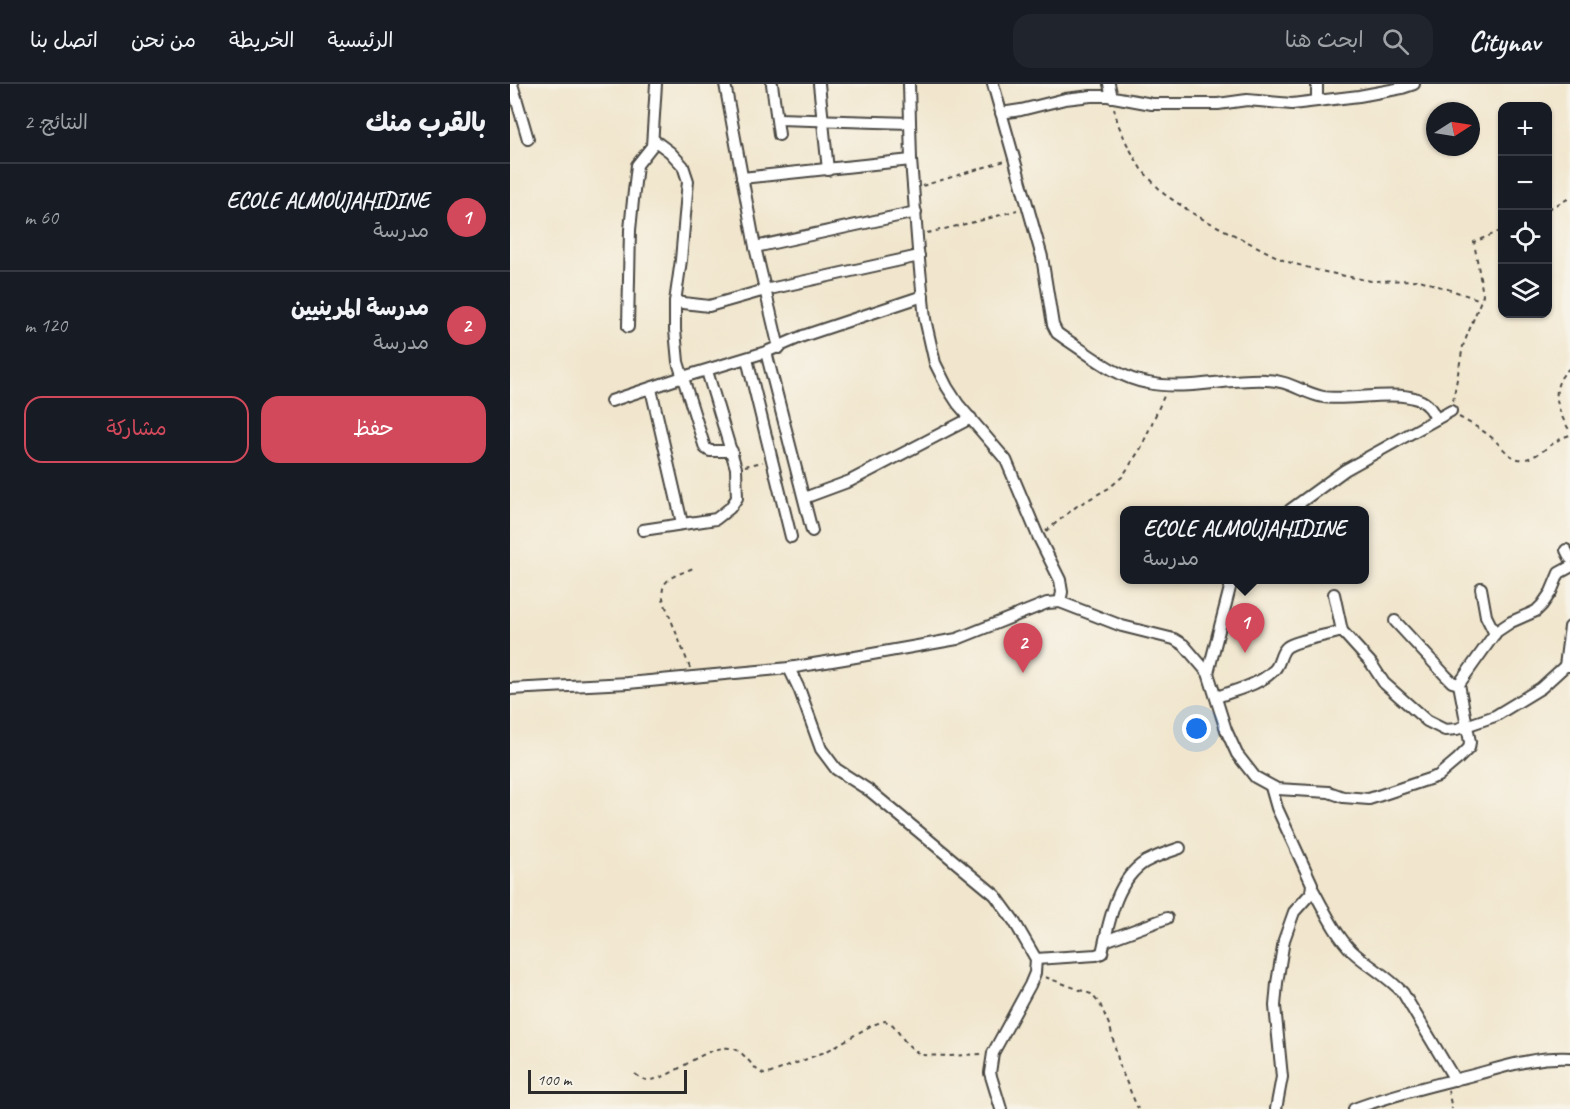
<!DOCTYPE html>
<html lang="ar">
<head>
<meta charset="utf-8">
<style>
  body { margin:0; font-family:Caveat,"Playpen Sans Arabic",sans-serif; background:#20242c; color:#f1f3f6; direction:rtl }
  .controls { position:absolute; right:18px; top:18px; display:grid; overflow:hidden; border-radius:12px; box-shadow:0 2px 4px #0004 }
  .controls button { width:54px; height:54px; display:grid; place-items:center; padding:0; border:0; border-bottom:2px solid #363941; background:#171b24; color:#f1f3f6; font:30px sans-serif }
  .compass { position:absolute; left:916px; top:18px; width:54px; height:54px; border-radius:50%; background:#171b24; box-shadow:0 2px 4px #0004; rotate:78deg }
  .scale { position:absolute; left:18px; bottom:15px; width:159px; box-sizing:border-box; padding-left:6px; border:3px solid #2b2b2b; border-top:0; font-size:16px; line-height:21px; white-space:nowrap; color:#2b2b2b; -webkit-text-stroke:4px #f7f3e8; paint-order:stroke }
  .you { position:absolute; left:687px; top:645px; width:21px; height:21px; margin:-15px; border:4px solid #fff; border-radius:50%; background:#1a73e8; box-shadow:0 0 0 9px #1a73e833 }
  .badge { display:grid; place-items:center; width:39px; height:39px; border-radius:50%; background:#d1495b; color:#fff; font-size:20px; font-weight:700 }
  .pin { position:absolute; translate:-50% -50px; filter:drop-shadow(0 2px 3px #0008) }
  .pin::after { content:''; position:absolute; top:32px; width:21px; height:18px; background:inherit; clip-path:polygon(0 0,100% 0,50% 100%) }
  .popup { position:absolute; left:610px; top:422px; width:249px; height:78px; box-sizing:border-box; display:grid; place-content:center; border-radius:12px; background:#171b24; filter:drop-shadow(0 2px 4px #0005); font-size:20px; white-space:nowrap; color:#9ea1a6 }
  .popup b { font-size:22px; color:#f1f3f6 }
  .popup::after { content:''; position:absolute; left:50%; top:100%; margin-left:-12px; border:12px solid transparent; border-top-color:#171b24 }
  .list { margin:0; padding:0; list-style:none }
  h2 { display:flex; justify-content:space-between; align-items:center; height:78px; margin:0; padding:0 24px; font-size:26px }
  h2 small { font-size:20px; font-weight:400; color:#9ea1a6 }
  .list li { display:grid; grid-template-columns:39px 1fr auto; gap:18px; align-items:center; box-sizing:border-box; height:108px; padding:0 24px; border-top:2px solid #363941 }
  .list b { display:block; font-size:22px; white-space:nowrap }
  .list p { margin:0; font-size:20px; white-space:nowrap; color:#9ea1a6 }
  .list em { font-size:20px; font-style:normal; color:#9ea1a6 }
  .actions { display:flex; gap:12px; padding:18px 24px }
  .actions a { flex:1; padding:14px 0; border:2px solid #d1495b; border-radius:18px; text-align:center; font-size:21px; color:#d1495b }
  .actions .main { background:#d1495b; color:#fff }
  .icon { flex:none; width:33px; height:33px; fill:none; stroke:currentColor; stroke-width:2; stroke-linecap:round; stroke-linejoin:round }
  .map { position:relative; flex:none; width:1060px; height:1025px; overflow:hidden; direction:ltr }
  header { display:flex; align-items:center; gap:36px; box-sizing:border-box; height:84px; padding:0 30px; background:#171b24; border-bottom:2px solid #363941 }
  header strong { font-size:28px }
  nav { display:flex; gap:33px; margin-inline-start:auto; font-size:21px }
  .search { width:420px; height:54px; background:#20242c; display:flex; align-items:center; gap:15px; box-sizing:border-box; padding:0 21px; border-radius:18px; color:#9ea1a6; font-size:22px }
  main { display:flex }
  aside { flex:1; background:#171b24 }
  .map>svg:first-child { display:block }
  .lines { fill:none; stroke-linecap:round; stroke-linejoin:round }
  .street-casing { stroke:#494743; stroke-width:14 }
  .path { stroke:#494743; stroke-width:2; stroke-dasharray:4.5 4.5; stroke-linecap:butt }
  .street { stroke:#fff; stroke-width:10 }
</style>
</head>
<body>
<header>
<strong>Citynav</strong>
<div class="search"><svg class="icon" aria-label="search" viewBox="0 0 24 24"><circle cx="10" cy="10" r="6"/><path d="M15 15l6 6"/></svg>ابحث هنا</div>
<nav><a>الرئيسية</a><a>الخريطة</a><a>من نحن</a><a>اتصل بنا</a></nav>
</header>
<main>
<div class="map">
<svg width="1060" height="1025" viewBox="0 0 1060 1025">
  <rect width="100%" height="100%" fill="#f7f3e8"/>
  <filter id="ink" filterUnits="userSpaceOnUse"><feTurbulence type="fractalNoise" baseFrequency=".0167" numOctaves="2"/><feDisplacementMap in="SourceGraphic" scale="12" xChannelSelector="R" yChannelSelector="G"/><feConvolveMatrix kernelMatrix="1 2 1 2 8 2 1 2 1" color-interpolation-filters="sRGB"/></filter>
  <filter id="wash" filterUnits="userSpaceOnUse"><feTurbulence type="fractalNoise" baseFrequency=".008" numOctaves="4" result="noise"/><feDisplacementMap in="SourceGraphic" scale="24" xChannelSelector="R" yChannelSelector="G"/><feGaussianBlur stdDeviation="1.35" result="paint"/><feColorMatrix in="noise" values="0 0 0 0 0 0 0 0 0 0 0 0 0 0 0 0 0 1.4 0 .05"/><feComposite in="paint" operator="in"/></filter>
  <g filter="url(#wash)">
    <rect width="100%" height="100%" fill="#f1e6cd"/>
  </g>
  <g filter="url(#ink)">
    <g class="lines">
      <!-- street casing -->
      <g class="street-casing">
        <g id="street">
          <path d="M2 0 18 55"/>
          <path d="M215 0 245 163 269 264"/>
          <path d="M262 0 269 51"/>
          <path d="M309 0 318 86"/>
          <path d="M399 0 401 76 408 166 415 235 425 279 437 303 448 320 496 376 528 452 550 496 552 508 550 518"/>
          <path d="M483 0 532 173 543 241 547 249 554 254C579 270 607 294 638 299 676 307 717 294 756 296 778 296 793 309 813 313 840 318 901 301 919 323 922 326 924 331 926 335"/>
          <path d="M599 0 602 13"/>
          <path d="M807 16V0"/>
          <path d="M491 29 511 26 555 15 581 12H598L642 20H708L737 16 782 20 849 12 892 4 904 0"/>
          <path d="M268 35 400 39"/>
          <path d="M144 56 160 68 173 82 178 97 171 176 165 218V246L168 278 195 364 200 367H222"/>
          <path d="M232 94 401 76"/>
          <path d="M245 163 406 128"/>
          <path d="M165 218 199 222 255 206 409 172"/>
          <path d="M118 243 120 146 123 116 127 81 142 62 146 0"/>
          <path d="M256 268 302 447"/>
          <path d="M237 275 281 453"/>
          <path d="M141 305 172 439"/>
          <path d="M101 317 173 293 256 268 293 252 413 212"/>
          <path d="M294 414 340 397 461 334"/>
          <path d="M780 426 835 386 941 327"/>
          <path d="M133 446 206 435 220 424 227 414 226 384 197 287"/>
          <path d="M1056 466 1060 474"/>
          <path d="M971 504 976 532 985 550"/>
          <path d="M824 510 832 547 861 579 874 599 917 637 935 646 947 645 985 632 1031 604 1055 582H1060"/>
          <path d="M885 537 936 592 942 598 949 600"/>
          <path d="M1055 582 1060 543"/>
          <path d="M279 584 290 607 311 665 326 685 360 707 485 811 504 837 526 875 525 889 520 901 483 969 480 989 491 1025"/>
          <path d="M698 589 722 496"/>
          <path d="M0 605 118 599 279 584 334 575 447 555 537 519 550 518 612 542 664 555 674 561 698 589 716 646 727 670 745 693 767 705 819 708 833 713 859 715 928 692 948 675 959 664 960 658 949 600 986 548 1001 538 1026 527 1032 521 1041 508 1049 489 1060 483"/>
          <path d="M707 613C725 606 749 601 763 587 771 581 769 569 777 563 787 556 819 551 832 547"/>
          <path d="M761 703 767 724 802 800 801 809 784 828 774 856 767 899 765 922 772 993 766 1025"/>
          <path d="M802 804C814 825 825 850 842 867 858 882 878 892 893 909L945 996"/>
          <path d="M595 857 657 834"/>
          <path d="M526 875 586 871 592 869C599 838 606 796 635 778 646 772 658 768 670 764"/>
          <path d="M844 1025C878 1012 912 1004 947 995 987 986 1018 972 1060 974"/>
        </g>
      </g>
      <!-- path -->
      <g class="path">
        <path d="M604 24 608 40 617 60 631 85 654 110 687 132 775 177 810 187 861 197 910 196 971 216"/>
        <path d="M412 102 495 77"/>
        <path d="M1038 125 1060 114"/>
        <path d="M417 149 477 135 507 126"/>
        <path d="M1060 284C1038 301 1047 327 1060 347"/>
        <path d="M943 317 953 262 973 211 964 158 993 146"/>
        <path d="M949 333C960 339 971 345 981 353 995 364 1002 383 1024 372 1037 366 1045 355 1060 351"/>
        <path d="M235 382 253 378"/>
        <path d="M536 447 567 422 599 404 612 393 631 364 654 312"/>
        <path d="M180 584 154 518C147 494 166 492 183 484"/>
        <path d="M535 893 581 910 590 920 600 943 610 983 628 1025"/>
        <path d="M125 990C129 993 133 996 138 996 162 996 194 961 220 964 235 965 242 987 256 991L317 967 362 941 375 937 383 941 396 959 410 971 439 972 472 970"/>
        <path d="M938 1006 942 1025"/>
      </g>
      <!-- street -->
      <use href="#street" class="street"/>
    </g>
  </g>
</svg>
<div class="controls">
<button>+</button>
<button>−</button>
<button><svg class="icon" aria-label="locate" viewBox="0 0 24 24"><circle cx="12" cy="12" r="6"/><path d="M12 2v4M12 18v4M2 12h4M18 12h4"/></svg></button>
<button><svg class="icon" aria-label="layers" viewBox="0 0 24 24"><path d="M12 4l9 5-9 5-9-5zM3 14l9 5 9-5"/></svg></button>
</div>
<svg class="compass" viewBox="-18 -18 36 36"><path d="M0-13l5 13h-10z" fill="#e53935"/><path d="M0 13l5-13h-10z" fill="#9ea1a6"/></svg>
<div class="scale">100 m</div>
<div class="you"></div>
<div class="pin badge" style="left:735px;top:569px">1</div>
<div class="popup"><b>ECOLE ALMOUJAHIDINE</b>مدرسة</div>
<div class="pin badge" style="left:513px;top:589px">2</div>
</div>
<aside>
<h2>بالقرب منك<small>النتائج: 2</small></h2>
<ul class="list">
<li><span class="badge">1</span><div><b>ECOLE ALMOUJAHIDINE</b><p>مدرسة</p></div><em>60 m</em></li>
<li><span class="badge">2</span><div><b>مدرسة المرينيين</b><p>مدرسة</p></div><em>120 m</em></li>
</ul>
<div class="actions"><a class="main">حفظ</a><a>مشاركة</a></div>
</aside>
</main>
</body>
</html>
